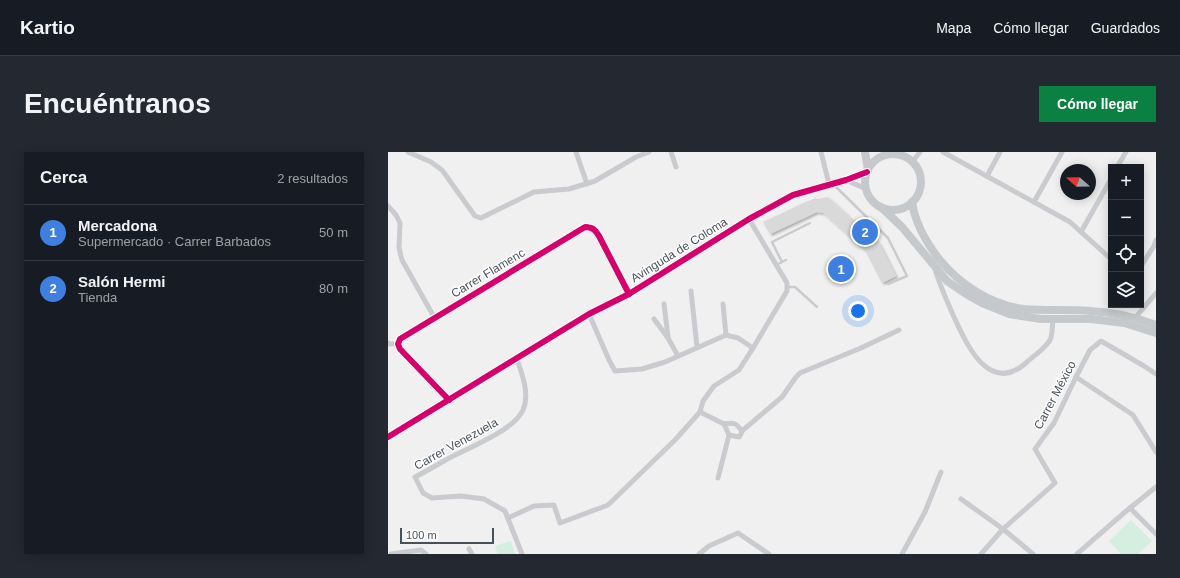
<!DOCTYPE html>
<html lang="es">
<head>
<meta charset="utf-8">
<style>
  body { margin:0; font-family:Helvetica,sans-serif; background:#242831; color:#f1f3f6 }
  .controls { position:absolute; right:12px; top:12px; display:grid; overflow:hidden; border-radius:0px; box-shadow:0 2px 10px #0003 }
  .controls button { width:36px; height:36px; display:grid; place-items:center; padding:0; border:0; border-bottom:1px solid #363941; background:#171b24; color:#f1f3f6; font:20px sans-serif }
  .compass { position:absolute; left:672px; top:12px; width:36px; height:36px; border-radius:50%; background:#171b24; box-shadow:0 2px 10px #0003; rotate:290deg }
  .scale { position:absolute; left:12px; bottom:10px; width:94px; box-sizing:border-box; padding-left:4px; border:2px solid #47515c; border-top:0; font-size:11px; line-height:14px; white-space:nowrap; color:#47515c; -webkit-text-stroke:3px #fff; paint-order:stroke }
  .you { position:absolute; left:470px; top:159px; width:14px; height:14px; margin:-10px; border:3px solid #fff; border-radius:50%; background:#1a73e8; box-shadow:0 0 0 6px #1a73e833 }
  .badge { display:grid; place-items:center; width:26px; height:26px; border-radius:50%; background:#0b8043; color:#fff; font-size:13px; font-weight:700 }
  .pin { position:absolute; translate:-50% -50%; border:2px solid #fff; box-shadow:0 1px 4px #0006 }
  .list { margin:0; padding:0; list-style:none }
  h2 { display:flex; justify-content:space-between; align-items:center; height:52px; margin:0; padding:0 16px; font-size:17px }
  h2 small { font-size:13px; font-weight:400; color:#9ea1a6 }
  .list li { display:grid; grid-template-columns:26px 1fr auto; gap:12px; align-items:center; box-sizing:border-box; height:56px; padding:0 16px; border-top:1px solid #363941 }
  .list b { display:block; font-size:15px; white-space:nowrap }
  .list p { margin:0; font-size:13px; white-space:nowrap; color:#9ea1a6 }
  .list em { font-size:13px; font-style:normal; color:#9ea1a6 }
  .icon { flex:none; width:22px; height:22px; fill:none; stroke:currentColor; stroke-width:2; stroke-linecap:round; stroke-linejoin:round }
  .map { position:relative; flex:none; width:768px; height:402px; overflow:hidden; border-radius:0px }
  header { display:flex; align-items:center; gap:24px; box-sizing:border-box; height:56px; padding:0 20px; background:#171b24; border-bottom:1px solid #363941 }
  header strong { font-size:19px }
  nav { display:flex; gap:22px; margin-inline-start:auto; font-size:14px }
  .intro { display:flex; align-items:center; justify-content:space-between; box-sizing:border-box; height:96px; padding:0 24px }
  h1 { margin:0; font-size:28px }
  .button { padding:10px 18px; border-radius:0px; background:#0b8043; color:#fff; font-size:14px; font-weight:700 }
  main { display:flex; gap:24px; padding:0 24px }
  aside { flex:1; background:#171b24; border-radius:0px; box-shadow:0 2px 10px #0003 }
  .map>svg:first-child { display:block }
  .green { fill:#d4efe0 }
  .building { fill:#d9d9da; filter:url(#shadow) }
  .lines { fill:none; stroke-linecap:round; stroke-linejoin:round }
  .service { stroke:#c9cbce; stroke-width:2.5 }
  .minor { stroke:#c9cbce; stroke-width:5 }
  .primary { stroke:#c6c9cc; stroke-width:8 }
  .cycleway-casing { stroke:#fff; stroke-width:8 }
  .cycleway { stroke:#d6006c; stroke-width:6 }
  .labels { text-anchor:middle; stroke-width:3; stroke-linejoin:round; paint-order:stroke }
  .street-label { font-size:12px; fill:#47515c; stroke:#fff }
</style>
</head>
<body>
<header>
<strong>Kartio</strong>
<nav><a>Mapa</a><a>Cómo llegar</a><a>Guardados</a></nav>
</header>
<div class="intro"><h1>Encuéntranos</h1><a class="button">Cómo llegar</a></div>
<main>
<aside>
<h2>Cerca<small>2 resultados</small></h2>
<ul class="list">
<li><span class="badge" style="background:#3f7fe0">1</span><div><b>Mercadona</b><p>Supermercado · Carrer Barbados</p></div><em>50 m</em></li>
<li><span class="badge" style="background:#3f7fe0">2</span><div><b>Salón Hermi</b><p>Tienda</p></div><em>80 m</em></li>
</ul>
</aside>
<div class="map">
<svg width="768" height="402" viewBox="0 0 768 402">
  <defs>
    <filter id="shadow"><feDropShadow dx="2" dy="2" stdDeviation="1" flood-color="#0004"/></filter>
  </defs>
  <rect width="100%" height="100%" fill="#f0f0f0"/>
  <!-- green -->
  <g class="green">
    <path d="M743 368 764 389 750 402H733L721 389Z"/>
    <path d="M123 389 127 402H109L107 394Z"/>
  </g>
  <!-- building -->
  <path class="building" d="M440 45 491 91 508 124 494 131 477 98 435 61 429 60 382 82 375 70 415 51 428 46 429 47Z"/>
  <g class="lines">
    <!-- service -->
    <g class="service">
      <path d="M445 32 500 86 519 124 500 132"/>
      <path d="M394 110 384 90 422 71"/>
      <path d="M388 113 398 108"/>
      <path d="M399 135H407L429 155"/>
    </g>
    <!-- minor -->
    <g class="minor">
      <path d="M20 0 43 10 54 18 87 64 93 66 146 40 181 37 207 29 248 5 261 0"/>
      <path d="M188 0 199 32"/>
      <path d="M283 0 288 15"/>
      <path d="M433 0 441 32"/>
      <path d="M555 0 682 70 723 107"/>
      <path d="M524 10 532 0"/>
      <path d="M729 15 738 0"/>
      <path d="M599 24 612 0"/>
      <path d="M458 28 478 37"/>
      <path d="M646 50 674 0"/>
      <path d="M0 54 8 63 12 71 11 96 14 108 46 165"/>
      <path d="M693 80 723 27"/>
      <path d="M753 114 766 94 768 88"/>
      <path d="M547 117C552 134 559 149 566 165 579 193 601 243 638 211 645 204 657 197 662 188 665 182 664 173 665 167"/>
      <path d="M303 139 309 195"/>
      <path d="M276 152 280 185"/>
      <path d="M335 152 338 183"/>
      <path d="M201 162 221 208 227 219 254 217 277 210 338 183 350 186 365 196"/>
      <path d="M747 166 768 141"/>
      <path d="M266 167 280 186 290 204"/>
      <path d="M0 191 2 192H10"/>
      <path d="M129 207C134 222 142 242 135 258 126 279 77 297 56 309 47 314 37 320 27 325L35 341 44 346 73 344 96 347 117 359 134 402"/>
      <path d="M688 225 745 263 768 300"/>
      <path d="M61 248 12 197 10 192 12 187 197 75C205 75 207 78 211 84L241 142"/>
      <path d="M336 272 341 283 351 285 353 282 354 279 394 245 408 225 412 221 473 196 511 178"/>
      <path d="M354 279C348 271 346 270 336 272L312 260 315 249 326 234 351 218 365 196 399 139V131L361 67"/>
      <path d="M0 285 201 162 241 142 361 67 405 43 458 28 479 20"/>
      <path d="M330 326 341 283"/>
      <path d="M573 347 615 377 645 402"/>
      <path d="M742 356 768 382"/>
      <path d="M120 366 146 354 166 353 172 371 220 353 287 288 312 260"/>
      <path d="M81 397 84 402"/>
      <path d="M3 402 33 398 38 402"/>
      <path d="M311 402 321 394 350 381 381 402"/>
      <path d="M514 402 537 360 553 320"/>
      <path d="M593 402 615 377 667 331 647 297 666 271 688 225 702 198 713 189 756 214 768 222"/>
      <path d="M689 402 737 360 768 335"/>
    </g>
    <!-- primary -->
    <g class="primary">
      <path d="M477 0 480 18"/>
      <circle cx="505" cy="30" r="28"/>
      <path d="M524 50C527 72 538 90 551 107 571 132 603 153 636 157 658 159 681 157 703 159 725 160 747 165 768 173"/>
      <path d="M493 55 514 75 559 129 578 142 594 151 621 162 653 167H703L736 171 768 181"/>
    </g>
    <!-- cycleway casing -->
    <g class="cycleway-casing">
      <g id="cycleway">
        <path d="M61 248 12 197 10 192 12 187 197 75C205 75 207 78 211 84L241 142"/>
        <path d="M0 285 201 162 241 142 361 67 405 43 458 28 479 20"/>
      </g>
    </g>
    <!-- cycleway -->
    <use href="#cycleway" class="cycleway"/>
  </g>
  <g class="labels">
    <!-- street labels -->
    <g class="street-label">
      <text transform="translate(291 98) rotate(-32)" y="4">Avinguda de Coloma</text>
      <text transform="translate(100 121) rotate(-31)" y="4">Carrer Flamenc</text>
      <text transform="translate(667 243) rotate(-62)" y="4">Carrer México</text>
      <text transform="translate(68 292) rotate(-29)" y="4">Carrer Venezuela</text>
    </g>
  </g>
</svg>
<div class="controls">
<button>+</button>
<button>−</button>
<button><svg class="icon" aria-label="locate" viewBox="0 0 24 24"><circle cx="12" cy="12" r="6"/><path d="M12 2v4M12 18v4M2 12h4M18 12h4"/></svg></button>
<button><svg class="icon" aria-label="layers" viewBox="0 0 24 24"><path d="M12 4l9 5-9 5-9-5zM3 14l9 5 9-5"/></svg></button>
</div>
<svg class="compass" viewBox="-18 -18 36 36"><path d="M0-13l5 13h-10z" fill="#e53935"/><path d="M0 13l5-13h-10z" fill="#9ea1a6"/></svg>
<div class="scale">100 m</div>
<div class="you"></div>
<div class="pin badge" style="left:453px;top:117px;background:#3f7fe0">1</div>
<div class="pin badge" style="left:477px;top:80px;background:#3f7fe0">2</div>
</div>
</main>
</body>
</html>
